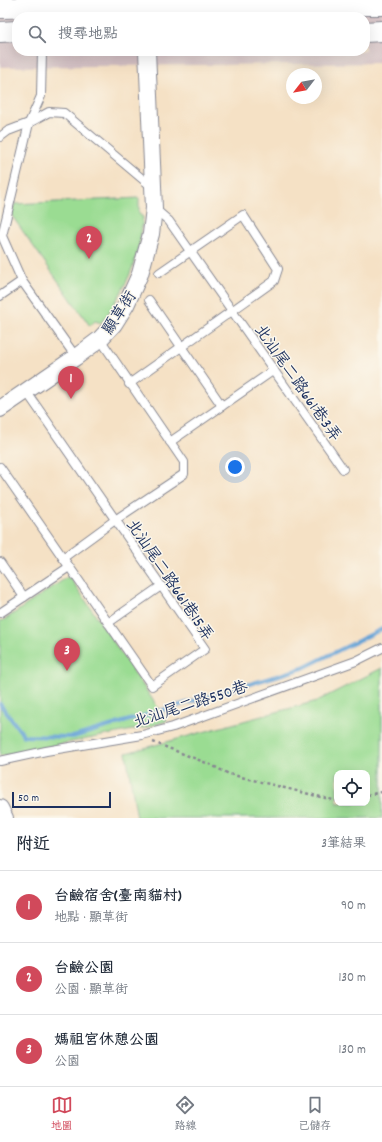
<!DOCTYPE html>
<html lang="zh-TW">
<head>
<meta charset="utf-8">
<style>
  body { margin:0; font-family:Dekko,"LXGW WenKai TC",sans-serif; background:#f6f6f7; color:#1f2937 }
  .controls { position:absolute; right:12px; bottom:12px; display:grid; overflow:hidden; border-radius:8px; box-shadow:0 4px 16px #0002 }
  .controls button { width:36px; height:36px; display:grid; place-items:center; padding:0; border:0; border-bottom:1px solid #e0e1e3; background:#fff; color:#1f2937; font:20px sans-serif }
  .compass { position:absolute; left:286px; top:68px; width:36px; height:36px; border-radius:50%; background:#fff; box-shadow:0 4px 16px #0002; rotate:239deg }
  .scale { position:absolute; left:12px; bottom:10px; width:99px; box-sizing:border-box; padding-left:4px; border:2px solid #1b2f5e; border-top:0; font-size:11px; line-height:14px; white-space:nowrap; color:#1b2f5e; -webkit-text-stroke:3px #fbf7ec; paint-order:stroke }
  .you { position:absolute; left:235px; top:467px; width:14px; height:14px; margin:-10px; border:3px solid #fff; border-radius:50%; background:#1a73e8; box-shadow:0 0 0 6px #1a73e833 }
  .badge { display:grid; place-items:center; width:26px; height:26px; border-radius:50%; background:#d1495b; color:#fff; font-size:13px; font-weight:700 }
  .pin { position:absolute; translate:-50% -33px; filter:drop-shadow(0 1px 2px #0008) }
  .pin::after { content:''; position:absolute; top:21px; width:14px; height:12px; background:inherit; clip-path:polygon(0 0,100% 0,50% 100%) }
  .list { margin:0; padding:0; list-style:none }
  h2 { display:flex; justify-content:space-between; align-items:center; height:52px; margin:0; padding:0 16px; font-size:17px }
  h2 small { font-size:13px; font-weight:400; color:#747a83 }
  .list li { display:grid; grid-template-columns:26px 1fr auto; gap:12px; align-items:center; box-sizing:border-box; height:72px; padding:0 16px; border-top:1px solid #e0e1e3 }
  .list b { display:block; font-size:15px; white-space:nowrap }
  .list p { margin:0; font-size:13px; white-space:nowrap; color:#747a83 }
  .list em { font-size:13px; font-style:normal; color:#747a83 }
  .icon { flex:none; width:22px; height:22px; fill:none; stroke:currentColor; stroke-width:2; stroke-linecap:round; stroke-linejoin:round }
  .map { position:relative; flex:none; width:382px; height:818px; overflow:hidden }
  .search { position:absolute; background:#fff; box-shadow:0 4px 16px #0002; left:12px; right:12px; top:12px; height:44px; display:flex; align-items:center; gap:10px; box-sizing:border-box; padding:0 14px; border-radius:16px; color:#747a83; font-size:15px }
  .sheet { height:268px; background:#fff }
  nav { display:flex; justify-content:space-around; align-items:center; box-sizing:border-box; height:56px; border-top:1px solid #e0e1e3; background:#fff; font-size:11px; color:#747a83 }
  nav a { display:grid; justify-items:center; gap:2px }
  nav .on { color:#d1495b }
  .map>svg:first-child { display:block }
  .industrial { fill:#d2bec2; fill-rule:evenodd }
  .green { fill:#9adc92; stroke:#5a8678; fill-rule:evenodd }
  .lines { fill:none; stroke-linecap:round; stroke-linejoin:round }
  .stream { stroke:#63a2d6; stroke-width:4 }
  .service-casing { stroke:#888892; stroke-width:10 }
  .minor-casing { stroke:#888892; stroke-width:18 }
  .tertiary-casing { stroke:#888892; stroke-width:22 }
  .path { stroke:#888892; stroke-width:2.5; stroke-dasharray:3 3; stroke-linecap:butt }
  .service { stroke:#fff; stroke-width:8 }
  .minor { stroke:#fff; stroke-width:16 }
  .tertiary { stroke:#fff; stroke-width:20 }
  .labels { text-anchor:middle; stroke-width:3; stroke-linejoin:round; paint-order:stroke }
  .street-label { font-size:16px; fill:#1b2f5e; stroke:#fbf7ec }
</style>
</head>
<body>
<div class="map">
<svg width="382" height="818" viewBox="0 0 382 818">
  <rect width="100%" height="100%" fill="#fbf7ec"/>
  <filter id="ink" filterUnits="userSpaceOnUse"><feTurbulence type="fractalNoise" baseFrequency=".025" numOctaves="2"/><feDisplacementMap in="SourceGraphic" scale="8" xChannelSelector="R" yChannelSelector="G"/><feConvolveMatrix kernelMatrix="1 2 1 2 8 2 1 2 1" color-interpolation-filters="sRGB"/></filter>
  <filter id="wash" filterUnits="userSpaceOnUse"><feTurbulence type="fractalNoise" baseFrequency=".012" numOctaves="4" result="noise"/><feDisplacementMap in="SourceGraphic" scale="16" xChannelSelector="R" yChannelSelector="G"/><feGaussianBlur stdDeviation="0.9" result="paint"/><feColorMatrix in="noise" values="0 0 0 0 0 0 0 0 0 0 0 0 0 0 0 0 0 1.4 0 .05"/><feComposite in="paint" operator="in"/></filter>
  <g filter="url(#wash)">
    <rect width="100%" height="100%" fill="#f5e1c5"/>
    <!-- industrial -->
    <path class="industrial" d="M0 0H382V63L0 67ZM17 17H365V51H17Z"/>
    <!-- green -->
    <g class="green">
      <path d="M139 198V214L143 217C142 226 141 236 139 245 133 273 119 300 101 323L95 321 90 326 12 216 14 204Z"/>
      <path d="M69 576 167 721 148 727 0 756V621L4 620Z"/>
      <path d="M382 668V818H137L126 753 317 701ZM337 773H367V803H337Z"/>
    </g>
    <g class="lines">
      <!-- stream -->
      <path class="stream" d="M0 704 24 736 73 737 303 668 382 629"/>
    </g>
  </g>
  <g filter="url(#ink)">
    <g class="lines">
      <!-- service casing -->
      <g class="service-casing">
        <g id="service">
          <path d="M0 137 8 131 29 123 49 112 64 113 152 187"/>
          <path d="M154 208 169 221 343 469"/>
          <path d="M22 281 76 357"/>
          <path d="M0 296 22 281 2 236 29 123 41 96 42 51"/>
          <path d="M149 300 222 406"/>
          <path d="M129 384 274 281 278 269 243 215 159 273"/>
          <path d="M170 442 274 370"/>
          <path d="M0 467 152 686 205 649 26 391"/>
          <path d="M63 558 115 520 184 474V462L100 339"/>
          <path d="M0 562 24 597"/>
          <path d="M0 613 69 567"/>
          <path d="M108 623 161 586"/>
          <path d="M0 761 46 751 142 735 173 727 356 661 382 648"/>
        </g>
      </g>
      <!-- minor casing -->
      <g class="minor-casing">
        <g id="minor">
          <path d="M0 409 76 357 100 339 114 324 126 305 140 274 151 234 154 208 147 51"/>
          <path d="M0 808 5 818"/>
        </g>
      </g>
      <!-- tertiary casing -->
      <g class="tertiary-casing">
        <g id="tertiary">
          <path d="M0 8 145 5H382"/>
          <path d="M0 32 17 31"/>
          <path d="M365 32 382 31"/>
        </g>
      </g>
      <!-- path -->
      <g class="path">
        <path d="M153 742 209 764 229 774 337 801"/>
        <path d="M367 795 382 792"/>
      </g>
      <!-- service -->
      <use href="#service" class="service"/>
      <!-- minor -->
      <use href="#minor" class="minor"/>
      <!-- tertiary -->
      <use href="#tertiary" class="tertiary"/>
    </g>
  </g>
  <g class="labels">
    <!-- street labels -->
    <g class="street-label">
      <text transform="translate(118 312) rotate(-57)" y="6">顯草街</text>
      <text transform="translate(299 382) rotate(55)" y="6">北汕尾二路661巷3弄</text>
      <text transform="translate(171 579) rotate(56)" y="6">北汕尾二路661巷15弄</text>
      <text transform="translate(190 703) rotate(-18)" y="6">北汕尾二路550巷</text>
    </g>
  </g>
</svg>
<div class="controls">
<button><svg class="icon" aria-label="locate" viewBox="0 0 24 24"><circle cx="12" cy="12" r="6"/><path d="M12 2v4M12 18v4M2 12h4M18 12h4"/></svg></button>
</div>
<svg class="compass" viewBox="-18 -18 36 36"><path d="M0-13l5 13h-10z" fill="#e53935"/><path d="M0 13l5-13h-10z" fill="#747a83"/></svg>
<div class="scale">50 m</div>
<div class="you"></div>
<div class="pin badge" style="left:71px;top:399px">1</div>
<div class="pin badge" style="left:89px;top:259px">2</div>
<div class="pin badge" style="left:67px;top:671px">3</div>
<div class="search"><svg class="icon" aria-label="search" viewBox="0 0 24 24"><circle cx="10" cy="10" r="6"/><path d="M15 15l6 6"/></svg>搜尋地點</div>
</div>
<section class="sheet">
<h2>附近<small>3筆結果</small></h2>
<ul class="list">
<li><span class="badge">1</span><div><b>台鹼宿舍(臺南貓村)</b><p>地點 · 顯草街</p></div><em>90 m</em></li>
<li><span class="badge">2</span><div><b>台鹼公園</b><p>公園 · 顯草街</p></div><em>130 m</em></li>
<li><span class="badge">3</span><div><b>媽祖宮休憩公園</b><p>公園</p></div><em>130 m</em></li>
</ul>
</section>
<nav>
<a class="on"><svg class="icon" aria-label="map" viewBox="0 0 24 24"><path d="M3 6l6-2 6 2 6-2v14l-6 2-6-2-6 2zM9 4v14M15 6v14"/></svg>地圖</a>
<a><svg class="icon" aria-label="directions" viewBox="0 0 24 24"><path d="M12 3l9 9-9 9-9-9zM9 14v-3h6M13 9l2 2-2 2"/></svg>路線</a>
<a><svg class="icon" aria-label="saved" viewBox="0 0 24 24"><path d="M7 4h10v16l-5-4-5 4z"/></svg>已儲存</a>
</nav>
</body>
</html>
